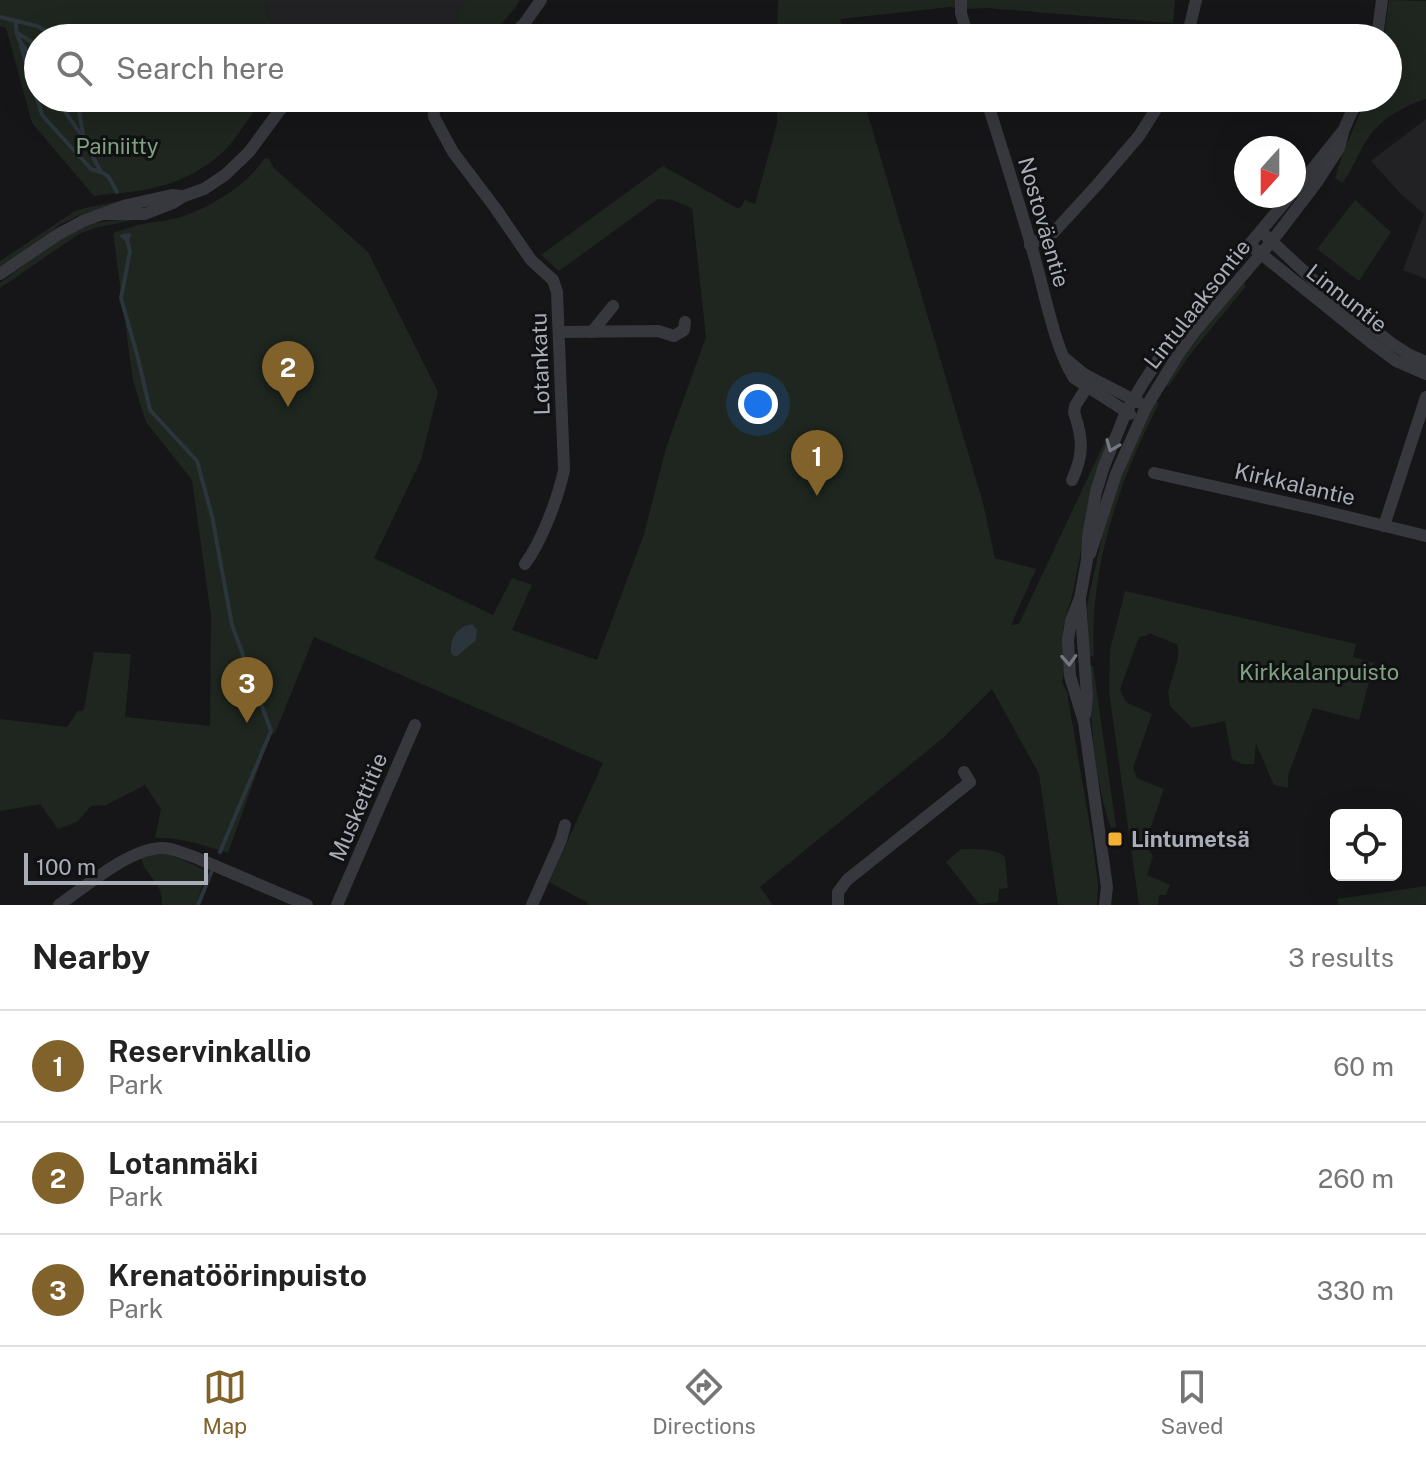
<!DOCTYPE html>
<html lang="en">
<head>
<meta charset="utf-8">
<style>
  body { margin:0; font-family:"Public Sans",sans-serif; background:#f6f6f6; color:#222 }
  .controls { position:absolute; right:24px; bottom:24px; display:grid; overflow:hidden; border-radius:12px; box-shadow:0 8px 32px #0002 }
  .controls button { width:72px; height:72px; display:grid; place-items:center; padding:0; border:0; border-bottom:2px solid #e0e0e0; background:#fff; color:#222; font:40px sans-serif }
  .compass { position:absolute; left:1234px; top:136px; width:72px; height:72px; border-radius:50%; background:#fff; box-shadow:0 8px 32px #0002; rotate:201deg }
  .scale { position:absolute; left:24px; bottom:20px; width:184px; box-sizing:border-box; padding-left:8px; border:4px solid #a8adb8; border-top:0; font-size:22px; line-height:28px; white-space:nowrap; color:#a8adb8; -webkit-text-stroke:6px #111113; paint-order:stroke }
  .you { position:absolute; left:758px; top:404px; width:28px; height:28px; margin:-20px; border:6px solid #fff; border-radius:50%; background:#1a73e8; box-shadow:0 0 0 12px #1a73e833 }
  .badge { display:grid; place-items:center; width:52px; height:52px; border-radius:50%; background:#80622a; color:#fff; font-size:26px; font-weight:700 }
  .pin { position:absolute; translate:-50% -66px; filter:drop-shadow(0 2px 4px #0008) }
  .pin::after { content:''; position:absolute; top:42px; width:28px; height:24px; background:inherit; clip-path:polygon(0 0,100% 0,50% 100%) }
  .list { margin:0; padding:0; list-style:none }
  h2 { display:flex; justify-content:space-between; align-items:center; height:104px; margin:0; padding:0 32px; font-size:34px }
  h2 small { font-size:26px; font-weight:400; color:#767676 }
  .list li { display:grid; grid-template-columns:52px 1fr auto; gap:24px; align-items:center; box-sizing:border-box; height:112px; padding:0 32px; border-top:2px solid #e0e0e0 }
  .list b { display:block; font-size:30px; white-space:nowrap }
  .list p { margin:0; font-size:26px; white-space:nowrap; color:#767676 }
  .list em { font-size:26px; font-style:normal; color:#767676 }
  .icon { flex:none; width:44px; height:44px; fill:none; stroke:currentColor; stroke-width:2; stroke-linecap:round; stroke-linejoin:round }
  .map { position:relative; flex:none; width:1426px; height:905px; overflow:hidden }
  .search { position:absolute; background:#fff; box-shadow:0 8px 32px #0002; left:24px; right:24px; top:24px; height:88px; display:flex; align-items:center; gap:20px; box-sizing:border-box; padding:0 28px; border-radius:44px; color:#767676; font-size:30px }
  .sheet { height:440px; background:#fff }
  nav { display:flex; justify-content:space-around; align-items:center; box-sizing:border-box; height:112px; border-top:2px solid #e0e0e0; background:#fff; font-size:22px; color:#767676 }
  nav a { display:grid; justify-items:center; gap:4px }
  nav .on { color:#80622a }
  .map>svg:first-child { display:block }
  .built { fill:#222225 }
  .green { fill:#1e261f }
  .water { fill:#2c353c }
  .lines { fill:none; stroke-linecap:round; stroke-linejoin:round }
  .stream { stroke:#2c353c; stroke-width:4 }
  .minor { stroke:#37383d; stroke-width:12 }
  .oneway { stroke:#757881 }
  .poi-dot { fill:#f2b134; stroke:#111113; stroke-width:3 }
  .labels { text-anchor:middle; stroke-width:6; stroke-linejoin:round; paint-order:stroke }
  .park-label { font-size:22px; fill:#7fa381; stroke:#111113 }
  .street-label { font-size:22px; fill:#a8adb8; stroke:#111113 }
  .poi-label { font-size:22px; font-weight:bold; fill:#a8adb8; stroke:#111113; text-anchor:start }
</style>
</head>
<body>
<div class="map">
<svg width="1426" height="905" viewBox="0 0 1426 905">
  <rect width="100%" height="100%" fill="#161618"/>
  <!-- built -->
  <g class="built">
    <path d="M268 0H520L515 8 495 28 479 38H276L265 5Z"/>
    <path d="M1426 119V279L1403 270 1424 214 1401 194 1371 161Z"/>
  </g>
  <!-- green -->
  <g class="green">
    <path d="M0 0H268L265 6 276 38H38V98H265C251 113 241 132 227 148 204 171 176 184 144 190 128 193 111 193 94 196L32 123 6 28 0 26Z"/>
    <path d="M465 0H520C512 14 493 35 476 38 468 39 458 38 449 38L457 23Z"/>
    <path d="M778 0H1175L1173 23 986 8 966 9 950 7 840 19 845 38H777Z"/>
    <path d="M1389 0 1426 1V99C1403 106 1382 118 1368 138 1358 153 1353 169 1342 183L1335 178 1343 152 1367 98H1388V38H1384Z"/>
    <path d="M777 98H863L983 503 995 558 1036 569 1011 625 1019 624 1107 437 1111 438 1093 489 1073 592 1063 628 1064 672 1062 682 1067 692 1092 839 1098 883 1097 905H1058L1039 774 992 689 943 738 760 887 773 905H588V903L549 882 603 763 314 637 275 733 270 736 228 853C203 845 181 837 155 838L161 809 145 785 106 805 91 806 77 822 58 829 40 804 0 811V719L67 727 78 711H82L84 709 94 652 131 654 125 717 210 726 211 616 192 480 146 422 133 381 113 233C123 230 133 226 143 224 156 221 169 221 181 217 212 206 246 186 265 158L269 159 274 168 368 252 438 392 421 460 374 558 493 615 512 578 532 585 512 630 597 660 644 534 666 448 706 337 692 208 672 200 658 199 559 271 541 255 663 166 737 208 741 207 745 200 755 204 777 124Z"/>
    <path d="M135 198 77 216 61 224 0 268V261L75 211 85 208Z"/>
    <path d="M1355 200 1391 232 1359 281 1317 249Z"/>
    <path d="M138 219 95 228 79 234 0 288V283C24 266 65 231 93 224 107 220 123 220 138 219Z"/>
    <path d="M1242 282 1246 286 1192 352 1168 387 1164 384 1188 348Z"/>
    <path d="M1154 400 1159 403C1119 481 1089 568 1094 656L1089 657 1087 605 1105 523 1128 455Z"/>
    <path d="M1125 591 1356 644 1353 657 1374 663 1359 720 1313 708 1288 776V788L1274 785 1256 744 1254 764H1242L1232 759 1225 721 1192 728 1170 706 1168 692 1178 658V645L1149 633 1146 636 1139 637 1120 689 1126 702 1152 714 1133 768 1137 778 1164 789 1145 844 1153 856 1147 875 1170 885 1166 895H1159L1158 905H1139L1109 691 1110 650Z"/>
    <path d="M1089 666H1093L1116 827 1111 828C1093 776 1091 720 1089 666Z"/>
    <path d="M961 849C975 849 995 848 1005 857L1008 888 999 889 998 902 979 904 946 862Z"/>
    <path d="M159 853 169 854 207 871 196 905H162C163 879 144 877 141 857Z"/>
    <path d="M1426 886V904L1421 905H1339L1337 899Z"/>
  </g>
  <!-- water -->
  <path class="water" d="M472 624 477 630 476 640 456 657 451 653C450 637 457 627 472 624Z"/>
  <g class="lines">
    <!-- stream -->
    <g class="stream">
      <path d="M0 17 37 26 58 38"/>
      <path d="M16 21C15 44 28 49 38 67"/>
      <path d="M16 32 38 46"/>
      <path d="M21 46 42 115 91 169 101 172"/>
      <path d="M56 98 83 138"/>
      <path d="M77 98 84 140 101 172 108 176 117 192"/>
      <path d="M126 235 130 251 121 298 138 358 150 410 197 461 212 516 232 625 271 731 220 852"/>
      <path d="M122 236 127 240 129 235"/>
      <path d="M198 905 213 868"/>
    </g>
    <!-- minor -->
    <g class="minor">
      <path d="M961 0V13L968 38"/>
      <path d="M509 38 524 24 541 0"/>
      <path d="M1187 38 1196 0"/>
      <path d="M1377 38 1382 0"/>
      <path d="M433 98 434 117 453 152 496 209 531 260 553 280 557 292 564 470C558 498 542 541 525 564"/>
      <path d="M986 98C1003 152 1020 205 1035 259 1045 294 1055 349 1074 378L1130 414"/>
      <path d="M1294 192 1342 132"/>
      <path d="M104 214H145L173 203 184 196 204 189 225 175 249 152 280 110 294 98"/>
      <path d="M1266 236 1322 288 1391 343 1408 354 1426 362"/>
      <path d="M1030 245 1053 233 1097 185 1139 136 1163 98"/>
      <path d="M1255 249 1373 344 1396 361 1426 374"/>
      <path d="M0 274 57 235 83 221 127 205 172 195 181 196"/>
      <path d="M559 332 658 331 674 336 684 330 685 322"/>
      <path d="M592 332 613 306"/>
      <path d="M1066 359 1084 374 1140 403"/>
      <path d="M1154 473 1315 509 1426 536"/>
      <path d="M1072 480C1084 454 1083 439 1074 412L1075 406 1092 379"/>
      <path d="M1384 526 1426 397"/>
      <path d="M1090 554 1116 474 1146 407 1179 353 1195 331 1272 241 1317 182 1339 148 1344 129 1358 98"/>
      <path d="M1080 601 1087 696 1085 715"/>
      <path d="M59 905C85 887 130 848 162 848 173 848 182 853 192 856L307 905"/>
      <path d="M337 905 415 725"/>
      <path d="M532 905 561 840 565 825"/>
      <path d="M838 905V892L847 880 970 782 964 772"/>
      <path d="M1105 905 1107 887 1084 722 1070 676 1068 640 1071 621 1080 598 1087 560 1088 537 1096 492 1104 466 1126 412 1143 383 1180 327 1290 196"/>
    </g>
  </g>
  <!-- one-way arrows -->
  <defs><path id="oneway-chevron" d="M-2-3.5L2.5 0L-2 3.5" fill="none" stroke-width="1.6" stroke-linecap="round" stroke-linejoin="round" transform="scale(2)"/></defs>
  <g class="oneway">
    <use href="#oneway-chevron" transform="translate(1112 446) rotate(112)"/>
    <use href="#oneway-chevron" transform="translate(1069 660) rotate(87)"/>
  </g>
  <!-- markers -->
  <rect class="poi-dot" x="1107" y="831" width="16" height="16" rx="4"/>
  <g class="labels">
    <!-- park labels -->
    <g class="park-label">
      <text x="117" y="154">Painiitty</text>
      <text x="1319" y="680">Kirkkalanpuisto</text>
    </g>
    <!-- street labels -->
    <g class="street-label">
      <text transform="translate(1044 222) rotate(74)" y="8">Nostoväentie</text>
      <text transform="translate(1347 298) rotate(38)" y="8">Linnuntie</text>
      <text transform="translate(1197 304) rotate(-52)" y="8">Lintulaaksontie</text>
      <text transform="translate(540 364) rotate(-92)" y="8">Lotankatu</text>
      <text transform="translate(1295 484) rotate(13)" y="8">Kirkkalantie</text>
      <text transform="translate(358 807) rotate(-67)" y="8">Muskettitie</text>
    </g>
    <!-- poi labels -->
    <g class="poi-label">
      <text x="1131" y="847">Lintumetsä</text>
    </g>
  </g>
</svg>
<div class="controls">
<button><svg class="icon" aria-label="locate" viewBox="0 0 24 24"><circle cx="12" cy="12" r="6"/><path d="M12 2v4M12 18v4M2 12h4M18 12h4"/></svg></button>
</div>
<svg class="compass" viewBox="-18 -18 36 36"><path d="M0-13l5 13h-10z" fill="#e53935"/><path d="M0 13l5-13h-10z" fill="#767676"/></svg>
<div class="scale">100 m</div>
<div class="you"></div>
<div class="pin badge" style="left:817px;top:496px">1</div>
<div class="pin badge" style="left:288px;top:407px">2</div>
<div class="pin badge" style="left:247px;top:723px">3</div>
<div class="search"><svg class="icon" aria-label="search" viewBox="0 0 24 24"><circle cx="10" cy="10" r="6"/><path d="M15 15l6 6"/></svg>Search here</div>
</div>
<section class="sheet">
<h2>Nearby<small>3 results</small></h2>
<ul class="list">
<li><span class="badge">1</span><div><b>Reservinkallio</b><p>Park</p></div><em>60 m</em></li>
<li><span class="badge">2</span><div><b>Lotanmäki</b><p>Park</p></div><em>260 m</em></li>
<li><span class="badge">3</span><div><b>Krenatöörinpuisto</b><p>Park</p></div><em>330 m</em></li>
</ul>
</section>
<nav>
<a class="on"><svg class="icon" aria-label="map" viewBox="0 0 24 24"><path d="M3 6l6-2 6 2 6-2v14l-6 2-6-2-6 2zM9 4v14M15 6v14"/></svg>Map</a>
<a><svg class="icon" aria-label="directions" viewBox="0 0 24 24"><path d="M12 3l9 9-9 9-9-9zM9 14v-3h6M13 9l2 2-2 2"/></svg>Directions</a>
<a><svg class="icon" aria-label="saved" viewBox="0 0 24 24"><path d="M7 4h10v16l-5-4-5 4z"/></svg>Saved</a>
</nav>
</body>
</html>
